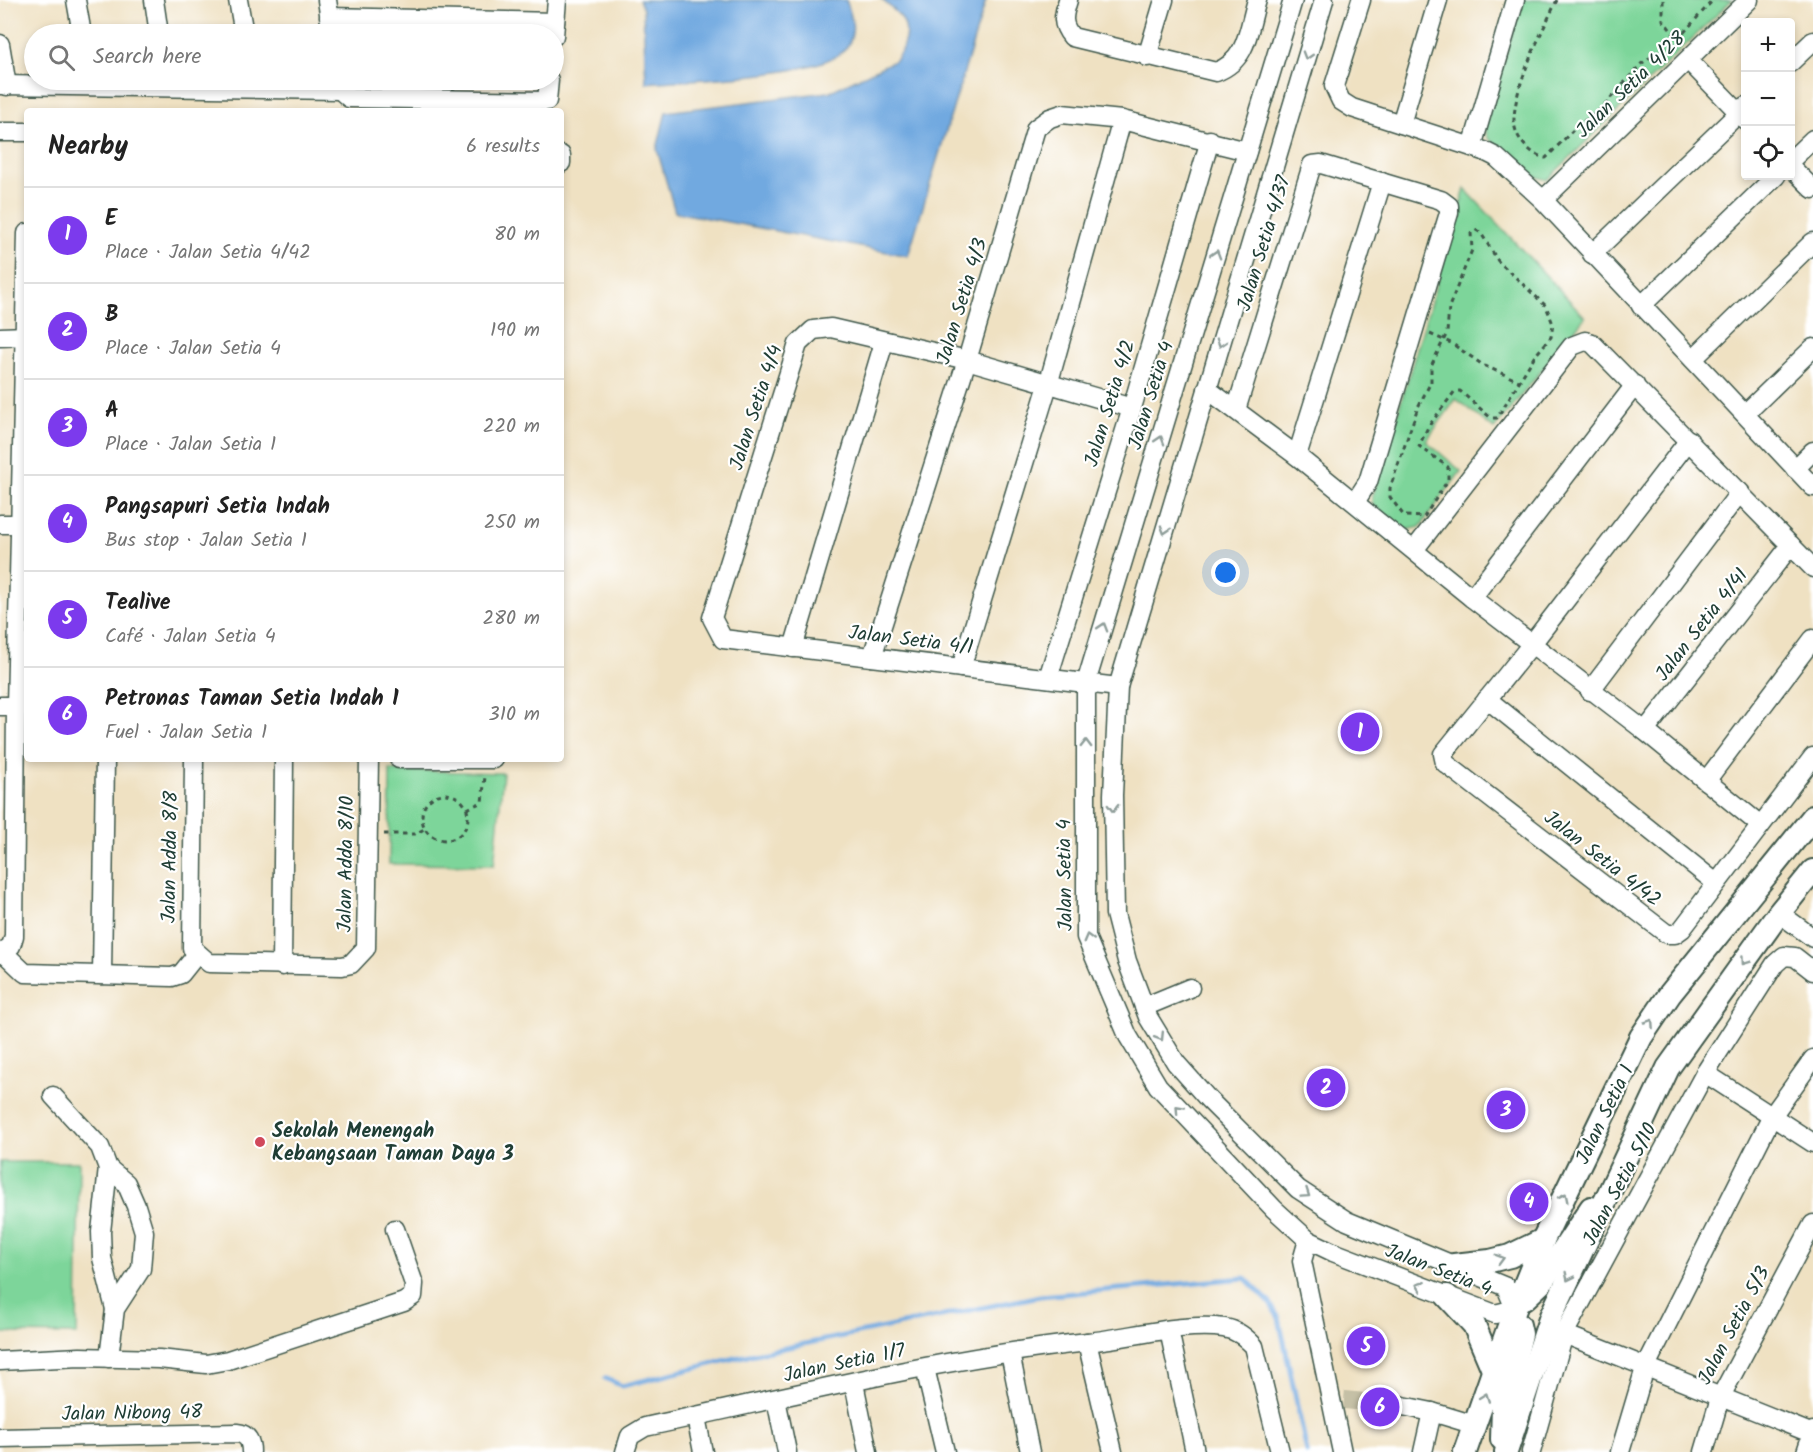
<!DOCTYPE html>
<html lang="en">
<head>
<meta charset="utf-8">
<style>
  body { margin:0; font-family:Kalam,sans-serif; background:#f2f2f2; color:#222 }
  .controls { position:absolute; right:18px; top:18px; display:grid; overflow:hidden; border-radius:6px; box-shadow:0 3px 9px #0003 }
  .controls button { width:54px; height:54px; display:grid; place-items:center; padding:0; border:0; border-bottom:2px solid #e0e0e0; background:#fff; color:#222; font:30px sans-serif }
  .you { position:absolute; left:1226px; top:573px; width:21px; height:21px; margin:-15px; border:4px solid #fff; border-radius:50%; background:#1a73e8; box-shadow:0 0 0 9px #1a73e833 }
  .badge { display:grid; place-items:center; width:39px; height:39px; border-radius:50%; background:#7c3aed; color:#fff; font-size:20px; font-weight:700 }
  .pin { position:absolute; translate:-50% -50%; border:3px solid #fff; box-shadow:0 2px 6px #0006 }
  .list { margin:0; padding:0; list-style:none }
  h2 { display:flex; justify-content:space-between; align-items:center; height:78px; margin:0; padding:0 24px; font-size:26px }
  h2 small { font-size:20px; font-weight:400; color:#767676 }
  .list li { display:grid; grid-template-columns:39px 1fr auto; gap:18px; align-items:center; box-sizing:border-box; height:96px; padding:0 24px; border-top:2px solid #e0e0e0 }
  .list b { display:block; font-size:22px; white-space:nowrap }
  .list p { margin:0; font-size:20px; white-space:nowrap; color:#767676 }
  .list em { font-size:20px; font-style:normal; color:#767676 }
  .icon { flex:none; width:33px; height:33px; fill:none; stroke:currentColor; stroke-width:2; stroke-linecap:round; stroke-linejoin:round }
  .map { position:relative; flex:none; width:1813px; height:1452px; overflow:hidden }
  .search { position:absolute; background:#fff; box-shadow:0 3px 9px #0003; left:24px; top:24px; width:540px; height:66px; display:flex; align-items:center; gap:15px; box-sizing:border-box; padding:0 21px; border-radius:33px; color:#767676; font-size:22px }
  .panel { position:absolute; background:#fff; box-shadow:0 3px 9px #0003; left:24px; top:108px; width:540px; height:654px; border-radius:6px }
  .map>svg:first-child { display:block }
  .green { fill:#7dd59a; stroke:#4e8967; stroke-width:1.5 }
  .water { fill:#71a9e0; stroke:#48738a; stroke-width:1.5 }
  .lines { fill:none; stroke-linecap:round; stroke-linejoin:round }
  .stream { stroke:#71a9e0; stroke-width:5 }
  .minor-tunnel { stroke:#c5c0a6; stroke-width:18; stroke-dasharray:18 9; stroke-linecap:butt }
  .minor-casing { stroke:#3e5649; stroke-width:21 }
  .major-casing { stroke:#3e5649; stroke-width:26 }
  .path { stroke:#3e5649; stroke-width:3; stroke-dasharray:4.5 4.5; stroke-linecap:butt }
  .minor { stroke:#fff; stroke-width:18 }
  .major { stroke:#fff; stroke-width:22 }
  .oneway { stroke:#8f9e9a }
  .poi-dot { fill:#d1495b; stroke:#fff; stroke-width:2 }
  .labels { text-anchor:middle; stroke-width:4.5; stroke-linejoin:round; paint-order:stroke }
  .street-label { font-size:20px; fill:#1f3d34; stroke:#fff }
  .poi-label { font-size:20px; font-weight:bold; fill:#1f3d34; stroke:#fff; text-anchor:start }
</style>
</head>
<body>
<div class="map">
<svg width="1813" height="1452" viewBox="0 0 1813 1452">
  <rect width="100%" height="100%" fill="#fff"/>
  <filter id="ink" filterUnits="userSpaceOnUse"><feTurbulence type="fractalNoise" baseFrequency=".0167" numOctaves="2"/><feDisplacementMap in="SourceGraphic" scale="12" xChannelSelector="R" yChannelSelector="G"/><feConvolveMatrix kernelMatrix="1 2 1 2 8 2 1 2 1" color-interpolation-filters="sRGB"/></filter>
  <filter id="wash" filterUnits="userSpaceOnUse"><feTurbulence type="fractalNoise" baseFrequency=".008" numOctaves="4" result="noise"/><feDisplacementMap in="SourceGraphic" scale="24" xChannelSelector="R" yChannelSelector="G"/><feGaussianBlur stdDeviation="1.35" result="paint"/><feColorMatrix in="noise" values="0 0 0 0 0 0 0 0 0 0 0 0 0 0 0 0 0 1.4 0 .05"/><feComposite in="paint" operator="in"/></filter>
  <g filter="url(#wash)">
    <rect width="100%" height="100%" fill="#efe1c2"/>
    <!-- green -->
    <g class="green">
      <path d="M1522 0H1732L1547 180 1528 174 1487 137 1485 125Z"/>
      <path d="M1465 189 1585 317 1494 429 1456 399 1426 441 1461 471 1420 527 1403 531 1373 506 1372 498Z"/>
      <path d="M390 770 503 773 494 865 389 864Z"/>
      <path d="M0 1162H79L77 1334 0 1333Z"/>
    </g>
    <!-- water -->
    <g class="water">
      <path d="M639 0H846C852 16 857 33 846 48 823 78 686 79 646 83L643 9Z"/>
      <path d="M882 0H986L908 256 675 212 657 149 666 112 829 92 894 61C901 54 902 49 905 39 909 19 896 12 882 0Z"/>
    </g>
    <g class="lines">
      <!-- stream -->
      <path class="stream" d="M605 1378 622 1386 735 1358 1040 1296 1245 1278 1269 1302 1279 1318 1307 1452"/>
    </g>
  </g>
  <g filter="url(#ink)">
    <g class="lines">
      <!-- minor-tunnel -->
      <path class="minor-tunnel" d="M1344 1400 1398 1405"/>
      <!-- minor casing -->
      <g class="minor-casing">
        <g id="minor">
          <path d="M76 0 82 34"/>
          <path d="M154 0 159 34"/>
          <path d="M238 0 244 34"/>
          <path d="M327 0 332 34"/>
          <path d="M1068 0C1063 16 1061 24 1072 37L1216 72C1248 60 1248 30 1257 0"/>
          <path d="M1293 0 1086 683V937L1128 1036 1158 1086 1274 1209 1308 1240 1333 1252 1495 1314 1515 1309 1506 1287 1347 1221 1298 1189 1209 1100 1176 1063 1148 1017 1127 961 1115 914 1113 795 1118 687 1324 0"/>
          <path d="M1361 0 1334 86 1341 101 1352 108 1484 151 1496 157 1543 200 1813 487"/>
          <path d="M329 17 555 22"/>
          <path d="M554 36 557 0"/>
          <path d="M0 44 7 86"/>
          <path d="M1147 57 1164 0"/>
          <path d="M1688 60 1746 120"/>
          <path d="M1790 63 1813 41"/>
          <path d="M0 85 340 90 338 80"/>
          <path d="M340 90 349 98 547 101 549 80"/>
          <path d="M1401 124 1438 0"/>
          <path d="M0 132H27"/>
          <path d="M1472 147 1515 0"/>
          <path d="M561 155V163"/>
          <path d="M1790 161 1813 139"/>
          <path d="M1790 166 1813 189"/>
          <path d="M1543 200 1749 0"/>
          <path d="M1592 254 1746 106"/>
          <path d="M1641 306 1776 176"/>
          <path d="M0 337 27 336"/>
          <path d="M1693 359 1813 242"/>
          <path d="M1207 389 1297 456 1472 598 1645 731 1759 824"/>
          <path d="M1236 410 1312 165 1321 164 1441 200 1449 206V213L1368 482 1355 502"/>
          <path d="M1745 414 1813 348"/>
          <path d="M1689 440 1531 645 1443 754 1445 763 1667 934H1675L1682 929 1813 757"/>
          <path d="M1297 456 1382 182"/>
          <path d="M1795 469 1813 451"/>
          <path d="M0 524H27"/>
          <path d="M1414 550 1572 346 1585 341 1592 343 1813 568"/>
          <path d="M1472 598 1635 385"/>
          <path d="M793 648 884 342"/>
          <path d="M872 657 967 360 1036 128 1050 118 1062 114 1122 120 1247 151"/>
          <path d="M961 668 1048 385 1122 120"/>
          <path d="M1048 678 1132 408 1210 140"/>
          <path d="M1118 687 723 639 712 618 798 344 813 330 831 328 967 360 1132 408"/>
          <path d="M1590 691 1740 492"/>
          <path d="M1487 699 1716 883"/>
          <path d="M0 706H27"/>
          <path d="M1645 731 1791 545"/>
          <path d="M194 759 192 948 209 963 342 966 351 964 366 948 369 759"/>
          <path d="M399 759H494"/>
          <path d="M1706 781 1813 639"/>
          <path d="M1779 913 1813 938"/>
          <path d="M3 952 25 973 172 977 181 974 197 954"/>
          <path d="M0 954 11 946 14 936 16 706 27 233"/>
          <path d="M282 966 284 759"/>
          <path d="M102 975 105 759"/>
          <path d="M1144 1007 1190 988"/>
          <path d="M1705 1073 1813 1143"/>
          <path d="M53 1096 100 1147 108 1168 126 1183 136 1206 144 1232 141 1269 115 1309 109 1358"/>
          <path d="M108 1168 101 1232 102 1258 115 1309"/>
          <path d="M1308 1240 1302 1261 1342 1452"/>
          <path d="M1169 1330 1195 1452"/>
          <path d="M1564 1334 1813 1434"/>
          <path d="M1087 1342 1113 1452"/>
          <path d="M1010 1353 1030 1452"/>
          <path d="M0 1361 80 1357 159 1359 206 1364 228 1360 404 1302 413 1296 414 1284 395 1229"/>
          <path d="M925 1368 945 1452"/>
          <path d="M854 1383 868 1452"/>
          <path d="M776 1399 787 1452"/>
          <path d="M1398 1405 1432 1412"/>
          <path d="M696 1417 703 1452"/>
          <path d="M0 1438 237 1433C248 1434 251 1442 251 1452"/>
          <path d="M625 1452 630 1436 645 1427C792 1396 939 1358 1088 1342 1128 1338 1185 1322 1224 1328 1237 1330 1245 1337 1254 1346L1280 1452"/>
          <path d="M1423 1452 1432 1412 1475 1425"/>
          <path d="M1531 1452 1564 1334 1705 1073 1775 964 1784 956 1795 957 1813 971"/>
          <path d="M1620 1452 1645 1368 1772 1116 1813 1059"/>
          <path d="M1704 1452 1720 1398 1813 1224"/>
          <path d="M1806 1452 1813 1431"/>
        </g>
      </g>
      <!-- major casing -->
      <g class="major-casing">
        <g id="major">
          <path d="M1454 1265 1490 1261 1510 1256 1543 1240"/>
          <path d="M1447 1296 1474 1325 1494 1372"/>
          <path d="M1524 1299 1541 1283 1591 1208"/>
          <path d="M1502 1439 1503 1407 1521 1334 1519 1325"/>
          <path d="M1465 1452 1515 1309 1543 1240 1641 1037 1670 994 1813 817"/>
          <path d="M1506 1452 1551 1316 1668 1068 1779 913 1813 871"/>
        </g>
      </g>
      <!-- path -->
      <g class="path">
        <path d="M1557 0C1541 34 1516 81 1514 118 1513 137 1530 155 1546 158L1577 126 1599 111 1641 64 1678 39 1713 0"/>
        <path d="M1663 0V20L1677 38"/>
        <path d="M1476 230 1481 233 1498 261 1546 306 1553 324 1551 337 1534 357 1497 418H1491L1460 391H1455L1428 427 1419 446 1448 467V480L1424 517 1404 516 1390 497V488L1418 407 1431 382V366L1447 333 1449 307 1472 250 1471 233Z"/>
        <path d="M1430 334 1451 343 1483 365 1519 381"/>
        <circle cx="445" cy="817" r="23"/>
        <path d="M467 809 482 802 485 777"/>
        <path d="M384 834H415L426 828"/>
      </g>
      <!-- minor -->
      <use href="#minor" class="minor"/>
      <!-- major -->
      <use href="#major" class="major"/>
    </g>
    <!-- one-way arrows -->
    <defs><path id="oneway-chevron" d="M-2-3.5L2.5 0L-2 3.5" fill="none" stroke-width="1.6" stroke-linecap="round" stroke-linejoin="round" transform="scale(1.5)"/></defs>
    <g class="oneway">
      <use href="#oneway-chevron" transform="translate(1307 56) rotate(107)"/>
      <use href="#oneway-chevron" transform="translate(1216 254) rotate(-73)"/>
      <use href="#oneway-chevron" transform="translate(1221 343) rotate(107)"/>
      <use href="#oneway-chevron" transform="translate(1160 440) rotate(-73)"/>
      <use href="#oneway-chevron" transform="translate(1165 530) rotate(107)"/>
      <use href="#oneway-chevron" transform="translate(1103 627) rotate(-73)"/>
      <use href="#oneway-chevron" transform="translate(1086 744) rotate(-89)"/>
      <use href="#oneway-chevron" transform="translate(1113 808) rotate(90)"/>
      <use href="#oneway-chevron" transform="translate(1088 938) rotate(-105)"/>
      <use href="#oneway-chevron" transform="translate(1745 961) rotate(125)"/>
      <use href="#oneway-chevron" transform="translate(1650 1023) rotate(-56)"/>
      <use href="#oneway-chevron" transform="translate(1160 1037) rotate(58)"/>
      <use href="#oneway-chevron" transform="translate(1179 1109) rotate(-133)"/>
      <use href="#oneway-chevron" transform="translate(1306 1194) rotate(34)"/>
      <use href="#oneway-chevron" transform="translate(1564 1197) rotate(-64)"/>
      <use href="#oneway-chevron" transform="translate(1500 1259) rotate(-16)"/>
      <use href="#oneway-chevron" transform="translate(1569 1277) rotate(116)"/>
      <use href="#oneway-chevron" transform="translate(1420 1286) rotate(-159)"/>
      <use href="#oneway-chevron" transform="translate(1485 1397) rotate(-70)"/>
    </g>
  </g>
  <!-- markers -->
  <circle class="poi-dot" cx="260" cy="1142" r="6"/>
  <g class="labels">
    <!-- street labels -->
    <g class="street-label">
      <text transform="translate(1630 84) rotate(-44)" y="7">Jalan Setia 4/28</text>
      <text transform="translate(1263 243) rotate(-73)" y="7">Jalan Setia 4/37</text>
      <text transform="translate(961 301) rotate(-73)" y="7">Jalan Setia 4/3</text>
      <text transform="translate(1150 395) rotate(-73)" y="7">Jalan Setia 4</text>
      <text transform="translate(1109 403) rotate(-73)" y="7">Jalan Setia 4/2</text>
      <text transform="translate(755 407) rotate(-72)" y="7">Jalan Setia 4/4</text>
      <text transform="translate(1701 624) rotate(-52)" y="7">Jalan Setia 4/41</text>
      <text transform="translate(911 639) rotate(7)" y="7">Jalan Setia 4/1</text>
      <text transform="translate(169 857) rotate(-89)" y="7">Jalan Adda 8/8</text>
      <text transform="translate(1603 858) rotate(38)" y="7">Jalan Setia 4/42</text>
      <text transform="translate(345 864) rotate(-89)" y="7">Jalan Adda 8/10</text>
      <text transform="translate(1064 875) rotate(-91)" y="7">Jalan Setia 4</text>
      <text transform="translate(1604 1114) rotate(-64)" y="7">Jalan Setia 1</text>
      <text transform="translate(1619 1184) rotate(-62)" y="7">Jalan Setia 5/10</text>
      <text transform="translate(1439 1269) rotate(21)" y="7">Jalan Setia 4</text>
      <text transform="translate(1733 1325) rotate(-62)" y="7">Jalan Setia 5/3</text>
      <text transform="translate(844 1362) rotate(-12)" y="7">Jalan Setia 1/7</text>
      <text transform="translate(132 1412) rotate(-1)" y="7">Jalan Nibong 48</text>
    </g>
    <!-- poi labels -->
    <g class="poi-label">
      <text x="272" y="1137">Sekolah Menengah<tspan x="272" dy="23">Kebangsaan Taman Daya 3</tspan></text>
    </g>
  </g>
</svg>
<div class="controls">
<button>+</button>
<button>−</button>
<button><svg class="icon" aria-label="locate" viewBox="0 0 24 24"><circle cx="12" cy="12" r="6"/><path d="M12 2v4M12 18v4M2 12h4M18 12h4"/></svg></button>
</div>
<div class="you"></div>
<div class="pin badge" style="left:1360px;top:732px">1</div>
<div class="pin badge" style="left:1326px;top:1088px">2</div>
<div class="pin badge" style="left:1506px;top:1110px">3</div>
<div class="pin badge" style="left:1529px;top:1202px">4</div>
<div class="pin badge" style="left:1366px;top:1346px">5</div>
<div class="pin badge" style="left:1380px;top:1407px">6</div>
<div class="search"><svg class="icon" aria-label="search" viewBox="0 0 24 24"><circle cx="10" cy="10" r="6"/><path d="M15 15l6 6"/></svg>Search here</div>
<section class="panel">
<h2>Nearby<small>6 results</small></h2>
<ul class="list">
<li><span class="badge">1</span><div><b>E</b><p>Place · Jalan Setia 4/42</p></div><em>80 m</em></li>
<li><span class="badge">2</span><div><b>B</b><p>Place · Jalan Setia 4</p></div><em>190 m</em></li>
<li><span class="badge">3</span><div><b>A</b><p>Place · Jalan Setia 1</p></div><em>220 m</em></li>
<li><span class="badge">4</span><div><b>Pangsapuri Setia Indah</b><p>Bus stop · Jalan Setia 1</p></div><em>250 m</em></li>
<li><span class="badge">5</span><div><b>Tealive</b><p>Café · Jalan Setia 4</p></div><em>280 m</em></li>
<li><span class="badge">6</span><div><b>Petronas Taman Setia Indah 1</b><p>Fuel · Jalan Setia 1</p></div><em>310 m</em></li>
</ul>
</section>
</div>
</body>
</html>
